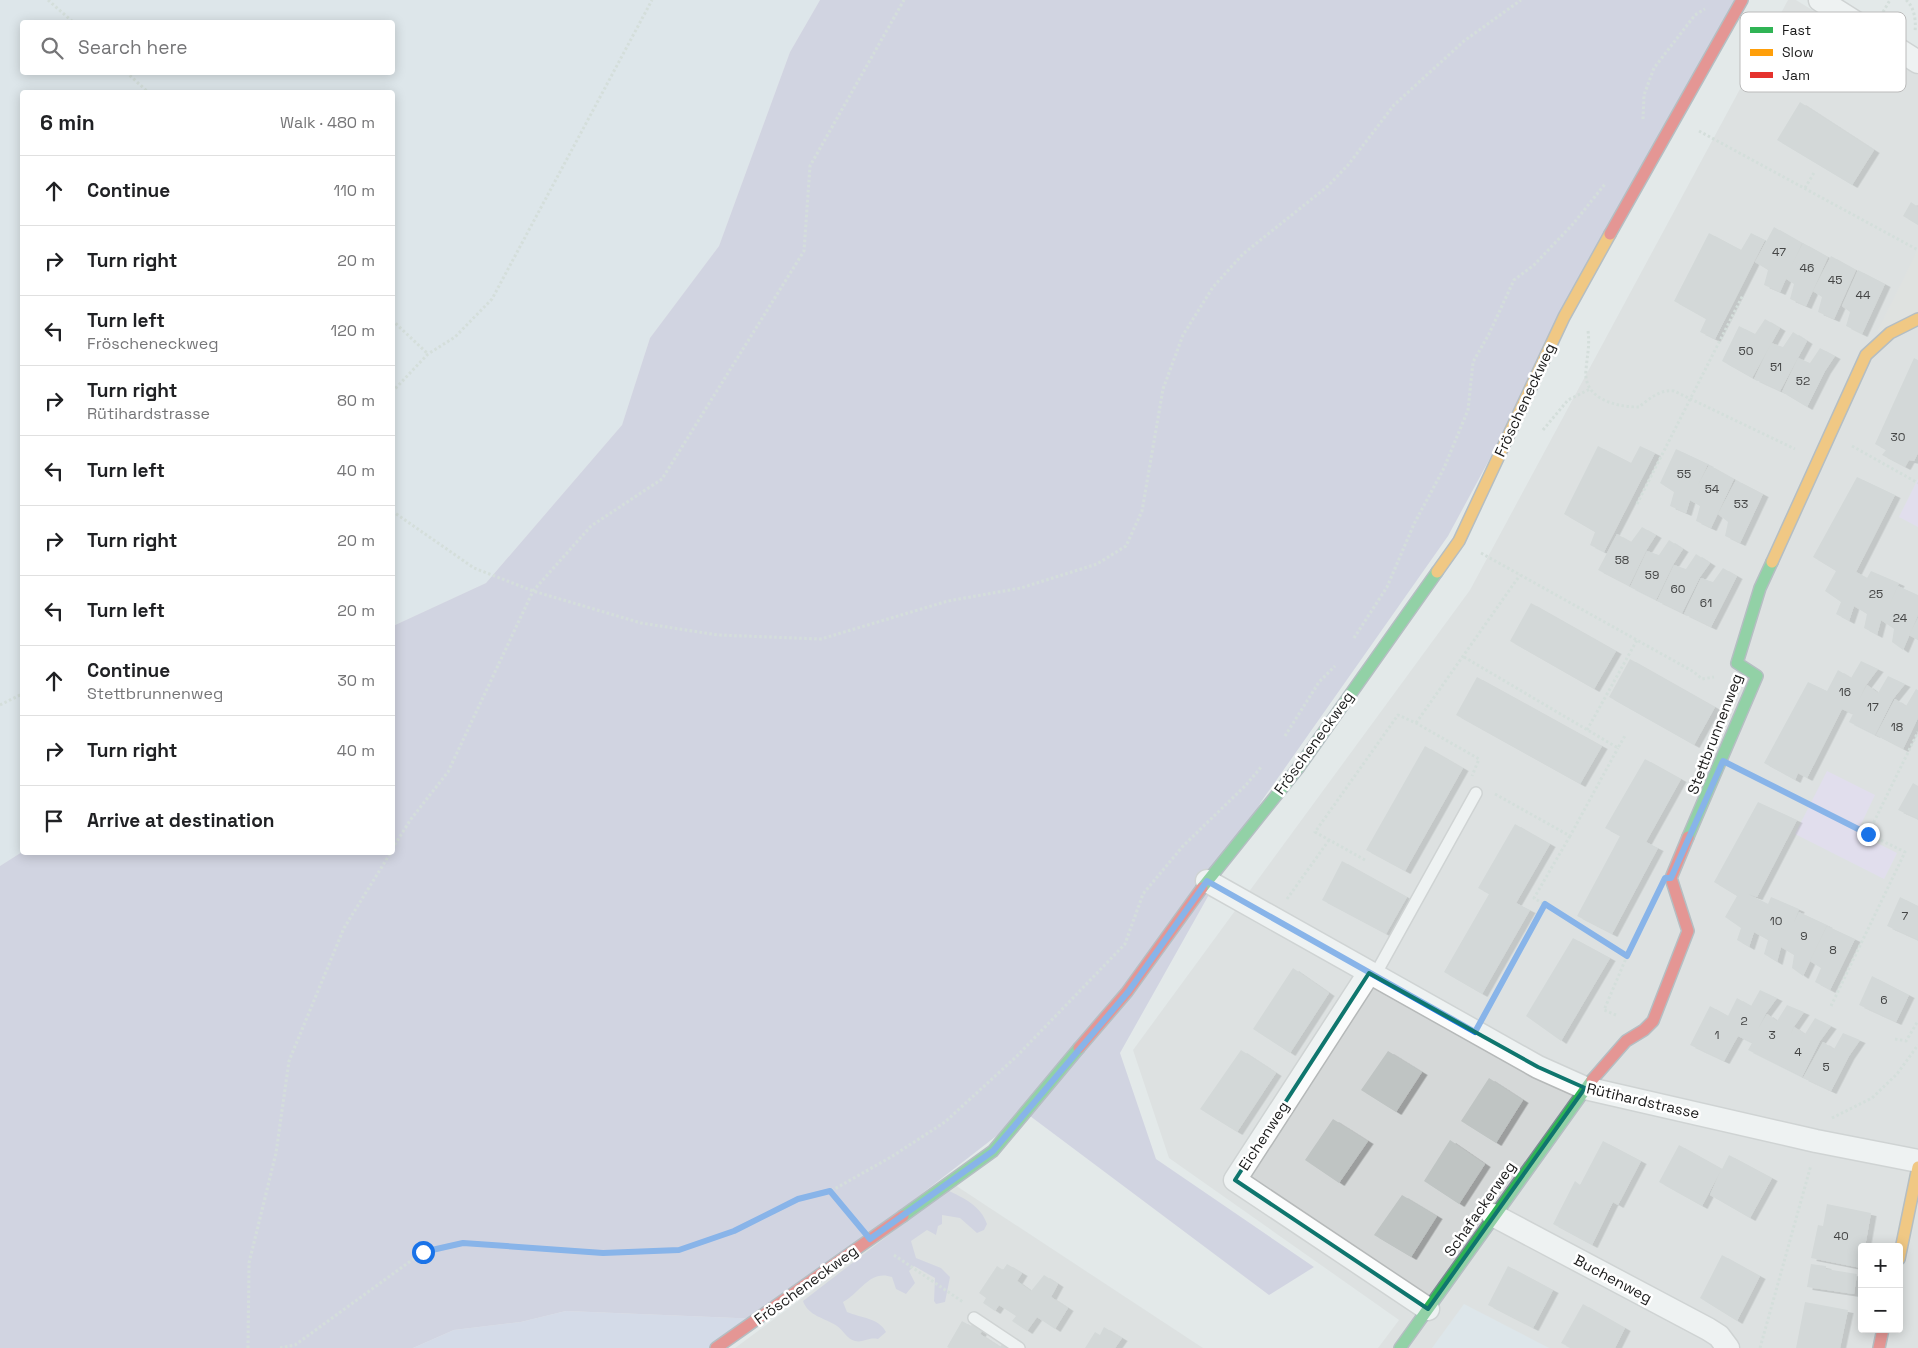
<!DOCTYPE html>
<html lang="en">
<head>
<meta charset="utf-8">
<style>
  body { margin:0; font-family:"Space Grotesk",sans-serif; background:#f2f2f2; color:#202124 }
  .controls { position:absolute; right:15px; bottom:15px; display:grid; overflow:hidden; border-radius:5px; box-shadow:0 2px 12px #0003 }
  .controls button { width:45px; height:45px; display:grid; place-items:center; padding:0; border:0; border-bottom:1px solid #e0e0e0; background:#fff; color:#202124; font:25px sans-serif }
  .stop { position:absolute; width:15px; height:15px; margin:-11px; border:4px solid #1a73e8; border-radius:50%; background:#fff }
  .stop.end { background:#1a73e8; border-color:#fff; box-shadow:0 1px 5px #0008 }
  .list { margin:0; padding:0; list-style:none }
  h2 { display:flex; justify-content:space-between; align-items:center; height:65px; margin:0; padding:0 20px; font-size:21px }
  h2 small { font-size:16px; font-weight:400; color:#757577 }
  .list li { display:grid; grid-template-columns:32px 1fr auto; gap:15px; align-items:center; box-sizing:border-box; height:70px; padding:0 20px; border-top:1px solid #e0e0e0 }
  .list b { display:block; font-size:19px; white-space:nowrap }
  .list p { margin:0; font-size:16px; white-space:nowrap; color:#757577 }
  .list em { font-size:16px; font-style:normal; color:#757577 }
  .icon { flex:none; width:28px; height:28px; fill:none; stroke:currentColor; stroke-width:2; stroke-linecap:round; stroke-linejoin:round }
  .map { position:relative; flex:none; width:1918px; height:1348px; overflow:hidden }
  .search { position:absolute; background:#fff; box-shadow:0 2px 12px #0003; left:20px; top:20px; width:375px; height:55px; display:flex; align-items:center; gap:12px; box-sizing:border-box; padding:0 18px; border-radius:5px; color:#757577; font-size:19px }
  .panel { position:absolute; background:#fff; box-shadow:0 2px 12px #0003; left:20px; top:90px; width:375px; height:765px; border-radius:5px }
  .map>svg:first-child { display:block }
  .residential { fill:#d5d8d8; fill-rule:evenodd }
  .farmland { fill:#d6e2ea; fill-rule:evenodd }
  .grass { fill:#c2c9e7 }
  .forest { fill:#bbbbd8 }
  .park { fill:#ddd1f1 }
  .plaza { fill:#dad9d6 }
  .building { fill:#bfc4c3; filter:url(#shadow) }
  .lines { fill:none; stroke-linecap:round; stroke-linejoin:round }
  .lane-casing { stroke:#b6b9b9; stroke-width:14 }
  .street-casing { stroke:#b6b9b9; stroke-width:25 }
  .fast-casing { stroke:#7c8993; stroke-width:14 }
  .slow-casing { stroke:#7c8993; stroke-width:14 }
  .jam-casing { stroke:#7c8993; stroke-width:14 }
  .path { stroke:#c1d1c9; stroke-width:3; stroke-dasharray:2.5 2.5; stroke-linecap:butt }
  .lane { stroke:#fbfcfc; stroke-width:11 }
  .street { stroke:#fbfcfc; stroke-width:22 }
  .fast { stroke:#30b455; stroke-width:11 }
  .slow { stroke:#ff9f0a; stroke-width:11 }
  .jam { stroke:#e5322d; stroke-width:11 }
  .route { stroke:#1a73e8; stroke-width:6 }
  .marked { fill:none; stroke:#0f766e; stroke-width:4; stroke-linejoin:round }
  .labels { text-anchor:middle; stroke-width:5; stroke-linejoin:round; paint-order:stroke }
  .number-label { font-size:12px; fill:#444545 }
  .street-label { font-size:15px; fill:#1b1b1b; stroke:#fff }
  .key { fill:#fff; stroke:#bbb; stroke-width:1 }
  .key-label { font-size:14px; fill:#1b1b1b }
</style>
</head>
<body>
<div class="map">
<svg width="1918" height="1348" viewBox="0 0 1918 1348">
  <defs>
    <filter id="shadow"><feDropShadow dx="5.5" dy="3" stdDeviation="0" flood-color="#0004"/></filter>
  </defs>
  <rect width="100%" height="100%" fill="#e3e9e9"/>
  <!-- residential -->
  <g class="residential">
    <path d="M1788 0H1796L1918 75V1348H1378L1399 1320 1169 1158 1133 1050 1470 590ZM1862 1247H1899V1329H1862Z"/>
    <path d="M955 1185 1203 1348H735Z"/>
  </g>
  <!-- farmland -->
  <g class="farmland">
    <path d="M0 0H820L790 52 719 246 650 338 622 425 486 583 393 626 392 92H22V852L0 866ZM22 22H392V72H22Z"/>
    <path d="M1464 1304 1549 1348H1432Z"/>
  </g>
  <!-- grass -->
  <path class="grass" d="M566 1311 760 1319 716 1348H413L454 1330 521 1322Z"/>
  <!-- forest -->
  <g class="forest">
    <path d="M820 0H1738L1448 536 1261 802 1120 1053 1156 1159 1314 1267 1269 1295 1026 1113 760 1319 566 1311 521 1322 454 1330 413 1348H0V866L22 852H392L393 626 486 583 622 425 650 338 719 246 790 52Z"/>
    <path d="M947 1190C964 1198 981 1206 987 1224L984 1230 977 1233 960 1218 942 1215V1224L938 1226 936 1235 927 1230 911 1241 916 1258 941 1268 950 1277 945 1302 936 1304 934 1301 935 1278 914 1266 909 1271 915 1283 906 1294 896 1289 892 1277C870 1269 860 1293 843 1302L847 1312C861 1318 879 1318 886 1332L878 1339C868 1337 863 1343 855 1341 847 1339 843 1330 837 1326 825 1318 808 1316 803 1301Z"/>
  </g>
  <!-- park -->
  <g class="park">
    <path d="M1918 479V527L1899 517Z"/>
    <path d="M1827 771 1875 795 1857 833 1897 853 1884 879 1795 834Z"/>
  </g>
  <!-- plaza -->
  <path class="plaza" d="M1918 249V327L1877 332Z"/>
  <!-- building -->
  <g class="building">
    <path d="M1800 102 1874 150 1852 185 1777 140Z"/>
    <path d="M1911 202 1918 207V225L1903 216Z"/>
    <path d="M1774 227 1802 243 1780 292 1764 285 1768 270 1755 262Z"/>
    <path d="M1709 233 1741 250 1751 233 1765 240 1715 339 1700 332 1706 319 1674 301Z"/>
    <path d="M1803 243 1828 257 1806 306 1790 299 1794 284 1785 278Z"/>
    <path d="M1831 256 1856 270 1834 319 1818 312 1822 297 1813 291Z"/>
    <path d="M1858 270 1885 284 1862 334 1846 326 1850 312 1842 306Z"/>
    <path d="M1765 319 1780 328 1752 378 1722 361 1739 326 1755 334Z"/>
    <path d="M1793 332 1807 341 1780 391 1754 379 1771 343 1783 347Z"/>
    <path d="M1820 348 1835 356 1825 371 1807 407 1782 392 1798 358 1810 363Z"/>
    <path d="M1914 358 1918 360V453L1914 461 1909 460 1905 467 1882 455 1886 450 1875 444Z"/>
    <path d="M1598 446 1631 463 1640 446 1655 453 1604 552 1590 545 1595 532 1564 514Z"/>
    <path d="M1676 449 1708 464 1698 485 1709 465 1734 479 1711 528 1696 521 1700 506 1690 500 1686 513 1670 506 1674 492 1660 483Z"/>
    <path d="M1857 477 1895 495 1856 572 1867 578 1871 571 1899 583 1889 606 1898 586 1918 595V615L1903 650 1892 642 1894 629 1881 620 1877 635 1864 628 1867 614 1854 606 1849 621 1836 614 1841 602 1825 591 1836 571 1813 557Z"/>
    <path d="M1736 480 1763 494 1740 543 1725 536 1728 522 1718 514Z"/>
    <path d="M1642 527 1656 535 1647 549 1629 586 1598 570 1617 534 1631 542Z"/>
    <path d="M1669 540 1683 549 1674 563 1656 600 1630 587 1647 551 1659 555Z"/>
    <path d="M1696 554 1710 563 1700 577 1682 613 1657 601 1674 565 1686 569Z"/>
    <path d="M1723 568 1737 576 1711 627 1684 614 1701 578 1713 582Z"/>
    <path d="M1531 603 1616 651 1594 689 1510 641Z"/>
    <path d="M1918 618V640L1909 635Z"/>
    <path d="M1630 659 1715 707 1694 745 1609 697Z"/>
    <path d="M1861 661 1878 669 1866 685 1859 700 1867 685 1878 693 1888 676 1905 684 1893 699 1875 735 1849 722 1853 714 1842 709 1807 778 1798 773 1795 780 1764 763 1808 682 1827 691 1838 670 1851 678Z"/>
    <path d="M1477 677 1602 746 1580 784 1456 715Z"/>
    <path d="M1916 689 1918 690V718L1903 749 1876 735 1895 699 1906 706Z"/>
    <path d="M1425 746 1463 768 1405 871 1366 850Z"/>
    <path d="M1645 759 1681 779 1646 842 1658 848 1612 934 1577 916 1620 836 1605 828Z"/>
    <path d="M1913 783 1918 786V819L1898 810Z"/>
    <path d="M1758 802 1797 820 1757 897 1748 894 1768 904 1771 897 1799 909 1794 922 1799 912 1827 925 1803 976 1792 968 1794 955 1781 947 1777 962 1764 954 1768 940 1754 932 1749 947 1737 940 1741 928 1725 917 1737 896 1714 882Z"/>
    <path d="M1515 824 1550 844 1516 903 1530 910 1482 994 1444 972 1489 894 1478 888Z"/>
    <path d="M1342 861 1407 897 1386 934 1322 900Z"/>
    <path d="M1900 897 1918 906V940L1887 926Z"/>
    <path d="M1827 926 1855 939 1830 990 1815 982 1821 968 1810 961Z"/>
    <path d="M1573 938 1610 958 1561 1041 1526 1016Z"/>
    <path d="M1293 968 1329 993 1290 1053 1253 1029Z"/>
    <path d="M1872 976 1909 995 1896 1022 1859 1005Z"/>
    <path d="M1760 990 1777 998 1766 1013 1758 1029 1767 1014 1777 1021 1787 1005 1804 1012 1793 1028 1791 1034 1794 1027 1805 1034 1815 1018 1831 1026 1820 1041 1802 1077 1748 1050 1752 1043 1738 1036 1724 1061 1690 1045 1710 1006 1728 1016 1737 998 1751 1006Z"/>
    <path d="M1843 1033 1860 1040 1849 1056 1831 1091 1803 1078 1823 1042 1834 1049Z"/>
    <path d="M1241 1050 1276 1073 1237 1132 1200 1109Z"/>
    <path d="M1388 1051 1422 1072 1396 1112 1361 1090Z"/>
    <path d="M1489 1078 1523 1100 1496 1143 1461 1121Z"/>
    <path d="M1333 1119 1368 1141 1339 1183 1305 1160Z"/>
    <path d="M1450 1140 1485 1164 1459 1204 1424 1181Z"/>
    <path d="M1603 1141 1641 1161 1618 1205 1613 1202 1592 1245 1553 1224 1575 1181 1580 1185Z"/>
    <path d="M1679 1145 1722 1169 1729 1155 1772 1178 1750 1218 1710 1195 1720 1172 1702 1206 1659 1182Z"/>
    <path d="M1402 1195 1437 1216 1411 1257 1374 1235Z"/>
    <path d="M1827 1204 1871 1213 1865 1247H1862L1861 1268 1811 1258 1818 1225 1823 1226Z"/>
    <path d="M1722 1255 1760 1276 1737 1321 1700 1298Z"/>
    <path d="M1007 1264 1022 1273 1017 1281 1031 1291 1044 1275 1058 1284 1051 1297 1068 1308 1055 1329 1037 1317 1027 1331 1012 1321 1016 1316 999 1305 995 1311 983 1303 986 1298 979 1293 997 1266 1003 1270Z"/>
    <path d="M1811 1264 1826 1266V1269L1857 1274 1854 1294 1807 1287Z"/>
    <path d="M1508 1266 1553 1290 1533 1328 1488 1305Z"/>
    <path d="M1805 1302 1848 1310 1840 1348H1796Z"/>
    <path d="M1583 1304 1625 1328 1615 1348H1571L1561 1343Z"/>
    <path d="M962 1321 971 1326 973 1322 984 1328 980 1334 1000 1347 1004 1342 1012 1348H949L947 1347Z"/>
    <path d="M1104 1327 1122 1338 1115 1348H1085L1095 1332 1100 1335Z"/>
  </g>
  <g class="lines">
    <!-- lane casing -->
    <g class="lane-casing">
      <g id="lane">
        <path d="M1375 975 1476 793"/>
        <path d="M974 1318 1019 1348"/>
      </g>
    </g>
    <!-- street casing -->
    <g class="street-casing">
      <g id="street">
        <path d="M1820 0 1918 62"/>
        <path d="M1207 881 1538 1067 1585 1088 1816 1141 1918 1161"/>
        <path d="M1369 973 1235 1180 1428 1309"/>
        <path d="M1493 1215 1708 1329 1719 1336 1728 1348"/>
      </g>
    </g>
    <!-- fast casing -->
    <g class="fast-casing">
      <g id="fast">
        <path d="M1688 837 1757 676 1737 663 1760 588 1772 562"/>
        <path d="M1202 888 1299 767 1437 572"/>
        <path d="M903 1216 993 1151 1079 1048"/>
        <path d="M1400 1348 1592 1080"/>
      </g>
    </g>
    <!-- slow casing -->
    <g class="slow-casing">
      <g id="slow">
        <path d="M1772 562 1866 355 1890 333 1918 319"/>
        <path d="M1437 572 1459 541 1564 317 1610 234"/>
        <path d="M1899 1259 1918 1167"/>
      </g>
    </g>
    <!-- jam casing -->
    <g class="jam-casing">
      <g id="jam">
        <path d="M1610 234 1742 0"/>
        <path d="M1079 1048 1127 992 1202 888"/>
        <path d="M1592 1080 1626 1041 1644 1030 1653 1021 1688 931 1671 878 1688 837"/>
        <path d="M716 1348 903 1216"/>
        <path d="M1879 1348 1883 1329"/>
      </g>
    </g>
    <!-- path -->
    <g class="path">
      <path d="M48 0 73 22"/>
      <path d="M1906 0C1915 8 1916 21 1915 32"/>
      <path d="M1883 12 1890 0"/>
      <path d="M126 72 148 92"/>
      <path d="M1643 119 1644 95 1654 68 1695 15 1705 9"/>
      <path d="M1699 131 1918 250"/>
      <path d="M1805 188 1815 171"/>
      <path d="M392 320 428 354"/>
      <path d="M1588 331C1590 345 1587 356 1586 370 1583 399 1616 407 1639 407 1649 399 1660 389 1674 391L1795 449"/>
      <path d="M392 392 428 354 455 337 492 299 652 0"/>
      <path d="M1543 430 1568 400 1590 389"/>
      <path d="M1852 446 1918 483"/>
      <path d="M1637 504 1743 295"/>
      <path d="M392 511 474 568 533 591 641 623 718 635 821 639 948 601 1021 588 1097 564 1126 546 1142 511 1163 389 1183 335 1213 287 1243 254 1328 186 1348 165 1394 105 1464 41 1521 0"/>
      <path d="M1481 553 1694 672 1702 679 1714 677"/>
      <path d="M1354 638 1387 587 1414 524 1444 468 1468 410 1473 362 1489 334 1514 280 1534 265 1573 224 1605 184"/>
      <path d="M1464 657 1618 748 1626 734"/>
      <path d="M0 705 22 694"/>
      <path d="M1416 723 1520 575"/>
      <path d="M1587 730 1637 640"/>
      <path d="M1285 736 1319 682 1335 666"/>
      <path d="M1746 772 1868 834"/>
      <path d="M1495 794 1570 836 1618 748"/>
      <path d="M1570 836 1534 898 1627 956 1651 907"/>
      <path d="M392 849 411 819 448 772 533 591 591 526 662 479 804 251 810 166 904 0"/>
      <path d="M1365 860 1315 832 1398 715 1416 723 1479 759 1472 776"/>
      <path d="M1287 899 1329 840"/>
      <path d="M1831 1006 1905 852 1868 834 1918 732"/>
      <path d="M1486 1011 1545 904"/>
      <path d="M1616 1015 1604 1010 1627 956"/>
      <path d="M1895 1039 1906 1041 1918 1021"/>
      <path d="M1832 1118 1872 1098 1897 1074 1918 1045"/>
      <path d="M831 1191 853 1220"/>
      <path d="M894 1255 963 1302"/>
      <path d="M248 1348 249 1263 276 1153 289 1061 344 928 391 852"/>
      <path d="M280 1348 295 1345 423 1252 463 1243 603 1253 679 1250 734 1231 798 1199 831 1191 891 1157 945 1122 1017 1056 1125 944 1143 894 1183 846 1246 785 1262 766"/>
      <path d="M1760 1348 1811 1165"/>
    </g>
    <!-- lane -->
    <use href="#lane" class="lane"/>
    <!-- street -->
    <use href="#street" class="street"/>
    <!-- fast -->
    <use href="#fast" class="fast"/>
    <!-- slow -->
    <use href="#slow" class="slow"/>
    <!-- jam -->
    <use href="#jam" class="jam"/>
  </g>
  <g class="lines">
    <!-- route -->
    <path class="route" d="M423 1252 463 1243 603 1253 679 1250 734 1231 798 1199 830 1191 870 1239 993 1151 1128 992 1207 881 1475 1032 1545 904 1627 956 1665 878H1671L1723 761 1868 834"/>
  </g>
  <!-- marked area -->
  <path d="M0 0H1918V1348H0ZM1369 973 1538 1067 1585 1088 1428 1309 1235 1180Z" fill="#e3e9e9" fill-opacity=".55" fill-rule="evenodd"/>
  <path class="marked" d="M1369 973 1538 1067 1585 1088 1428 1309 1235 1180Z"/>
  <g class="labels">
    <!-- number labels -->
    <g class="number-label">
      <text x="1779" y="256">47</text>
      <text x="1807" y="272">46</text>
      <text x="1835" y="284">45</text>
      <text x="1863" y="299">44</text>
      <text x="1746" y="355">50</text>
      <text x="1776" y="371">51</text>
      <text x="1803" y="385">52</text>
      <text x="1898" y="441">30</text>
      <text x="1684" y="478">55</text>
      <text x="1712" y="493">54</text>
      <text x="1741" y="508">53</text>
      <text x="1622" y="564">58</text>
      <text x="1652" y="579">59</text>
      <text x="1678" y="593">60</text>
      <text x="1876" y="598">25</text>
      <text x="1706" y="607">61</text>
      <text x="1900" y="622">24</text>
      <text x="1845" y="696">16</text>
      <text x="1873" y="711">17</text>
      <text x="1897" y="731">18</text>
      <text x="1905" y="920">7</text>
      <text x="1776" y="925">10</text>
      <text x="1804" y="940">9</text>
      <text x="1833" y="954">8</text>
      <text x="1884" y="1004">6</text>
      <text x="1744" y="1025">2</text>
      <text x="1717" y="1039">1</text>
      <text x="1772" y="1039">3</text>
      <text x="1798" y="1056">4</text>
      <text x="1826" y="1071">5</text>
      <text x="1841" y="1240">40</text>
    </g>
    <!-- street labels -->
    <g class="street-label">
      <text transform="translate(1525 400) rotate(-65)" y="5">Fröscheneckweg</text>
      <text transform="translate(1715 734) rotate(-69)" y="5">Stettbrunnenweg</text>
      <text transform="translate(1314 743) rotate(-54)" y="5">Fröscheneckweg</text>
      <text transform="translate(1643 1101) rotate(13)" y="5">Rütihardstrasse</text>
      <text transform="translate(1264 1136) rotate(-57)" y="5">Eichenweg</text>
      <text transform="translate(1480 1209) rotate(-55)" y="5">Schafackerweg</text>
      <text transform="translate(1613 1279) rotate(28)" y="5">Buchenweg</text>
      <text transform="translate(806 1285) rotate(-36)" y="5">Fröscheneckweg</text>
    </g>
  </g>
  <!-- legend -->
  <rect x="1740" y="12" width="166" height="80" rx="8" class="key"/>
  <rect x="1750" y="27" width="23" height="6" fill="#30b455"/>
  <rect x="1750" y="49" width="23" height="7" fill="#ff9f0a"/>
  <rect x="1750" y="72" width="23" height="6" fill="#e5322d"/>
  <g class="key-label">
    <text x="1782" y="35">Fast</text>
    <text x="1782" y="57">Slow</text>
    <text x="1782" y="80">Jam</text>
  </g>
</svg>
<div class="controls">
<button>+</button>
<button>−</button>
</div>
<div class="stop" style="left:423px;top:1252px"></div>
<div class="stop end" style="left:1868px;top:834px"></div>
<div class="search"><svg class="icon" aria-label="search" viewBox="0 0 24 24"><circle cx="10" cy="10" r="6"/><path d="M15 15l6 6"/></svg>Search here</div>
<section class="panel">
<h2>6 min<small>Walk · 480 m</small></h2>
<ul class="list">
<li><svg class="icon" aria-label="ahead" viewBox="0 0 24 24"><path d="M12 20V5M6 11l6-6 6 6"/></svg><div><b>Continue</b></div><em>110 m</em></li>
<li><svg class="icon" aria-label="right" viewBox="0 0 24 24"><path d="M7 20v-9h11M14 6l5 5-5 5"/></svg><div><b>Turn right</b></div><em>20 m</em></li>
<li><svg class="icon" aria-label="left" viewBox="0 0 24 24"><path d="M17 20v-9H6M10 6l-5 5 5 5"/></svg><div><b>Turn left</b><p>Fröscheneckweg</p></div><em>120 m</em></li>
<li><svg class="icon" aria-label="right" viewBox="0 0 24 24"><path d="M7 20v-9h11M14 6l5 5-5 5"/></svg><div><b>Turn right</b><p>Rütihardstrasse</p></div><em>80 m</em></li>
<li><svg class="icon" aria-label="left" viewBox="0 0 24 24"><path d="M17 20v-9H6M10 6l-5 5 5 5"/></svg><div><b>Turn left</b></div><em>40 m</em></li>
<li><svg class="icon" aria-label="right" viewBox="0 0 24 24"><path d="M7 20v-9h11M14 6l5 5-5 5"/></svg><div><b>Turn right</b></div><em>20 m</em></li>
<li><svg class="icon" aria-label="left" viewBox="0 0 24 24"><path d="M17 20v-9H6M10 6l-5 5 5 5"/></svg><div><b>Turn left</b></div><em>20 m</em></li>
<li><svg class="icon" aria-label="ahead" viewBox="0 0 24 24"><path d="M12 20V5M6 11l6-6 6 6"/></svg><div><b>Continue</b><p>Stettbrunnenweg</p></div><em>30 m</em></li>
<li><svg class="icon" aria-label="right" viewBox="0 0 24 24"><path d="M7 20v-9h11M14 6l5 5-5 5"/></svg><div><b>Turn right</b></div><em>40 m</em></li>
<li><svg class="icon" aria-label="arrive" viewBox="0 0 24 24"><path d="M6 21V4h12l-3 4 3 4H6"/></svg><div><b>Arrive at destination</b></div></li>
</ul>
</section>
</div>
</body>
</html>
